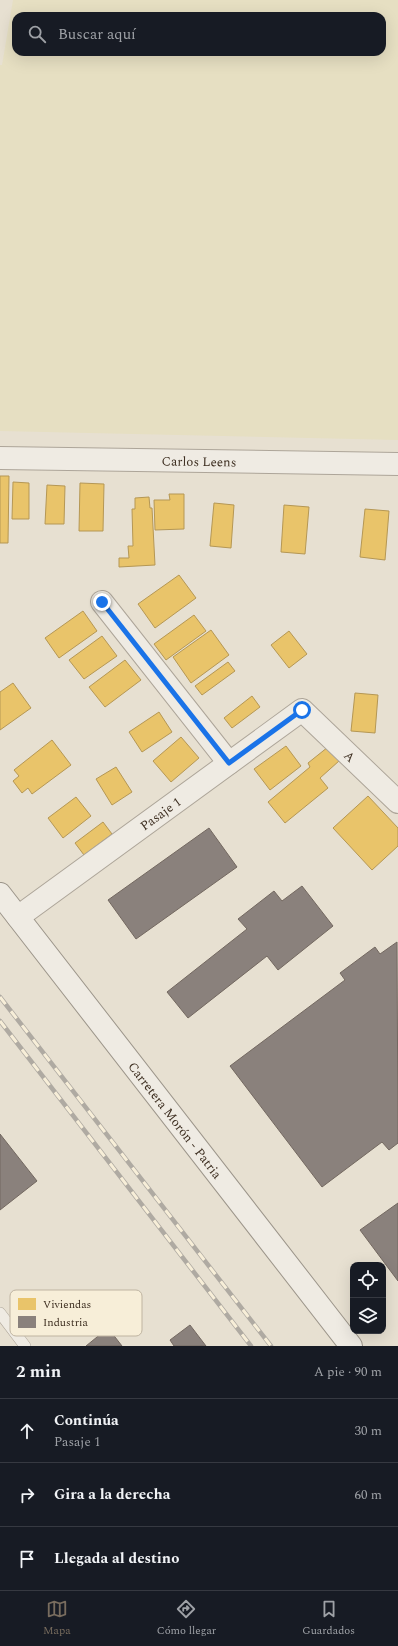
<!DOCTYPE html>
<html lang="es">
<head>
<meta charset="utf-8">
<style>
  body { margin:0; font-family:Spectral,serif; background:#242831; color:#f1f3f6 }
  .controls { position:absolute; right:12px; bottom:12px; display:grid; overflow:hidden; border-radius:8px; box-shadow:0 4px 16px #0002 }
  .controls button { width:36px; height:36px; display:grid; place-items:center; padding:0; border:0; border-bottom:1px solid #363941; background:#171b24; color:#f1f3f6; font:20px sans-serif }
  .stop { position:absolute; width:12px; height:12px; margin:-9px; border:3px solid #1a73e8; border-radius:50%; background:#fff }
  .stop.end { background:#1a73e8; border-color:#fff; box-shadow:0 1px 4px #0008 }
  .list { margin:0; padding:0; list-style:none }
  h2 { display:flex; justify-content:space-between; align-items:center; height:52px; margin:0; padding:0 16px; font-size:17px }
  h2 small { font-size:13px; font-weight:400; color:#9ea1a6 }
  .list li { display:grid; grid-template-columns:26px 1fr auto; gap:12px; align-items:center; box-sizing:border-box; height:64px; padding:0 16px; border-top:1px solid #363941 }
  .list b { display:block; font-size:15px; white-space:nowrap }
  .list p { margin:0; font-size:13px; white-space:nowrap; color:#9ea1a6 }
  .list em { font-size:13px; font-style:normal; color:#9ea1a6 }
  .icon { flex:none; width:22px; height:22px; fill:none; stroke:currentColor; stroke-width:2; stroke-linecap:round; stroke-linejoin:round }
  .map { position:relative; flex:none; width:398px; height:1346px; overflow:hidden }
  .search { position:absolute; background:#171b24; box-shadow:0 4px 16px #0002; left:12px; right:12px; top:12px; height:44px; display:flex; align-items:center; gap:10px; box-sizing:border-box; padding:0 14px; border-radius:12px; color:#9ea1a6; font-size:15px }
  .sheet { height:244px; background:#171b24 }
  nav { display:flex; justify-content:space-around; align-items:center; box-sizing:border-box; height:56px; border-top:1px solid #363941; background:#171b24; font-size:11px; color:#9ea1a6 }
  nav a { display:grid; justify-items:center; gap:2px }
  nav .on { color:#786c5e }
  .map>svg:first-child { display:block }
  .farmland { fill:#e6dfc2; fill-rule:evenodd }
  .homes { fill:#e9c46a; stroke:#b59754 }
  .industry { fill:#8a817c; stroke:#736860 }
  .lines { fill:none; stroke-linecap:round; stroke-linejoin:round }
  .service-casing { stroke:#ada599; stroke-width:12 }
  .minor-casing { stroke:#ada599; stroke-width:24 }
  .tertiary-casing { stroke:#ada599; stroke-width:24 }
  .secondary-casing { stroke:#9c958a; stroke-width:24 }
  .service { stroke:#efebe3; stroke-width:11 }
  .minor { stroke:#efebe3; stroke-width:22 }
  .tertiary { stroke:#efebe3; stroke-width:22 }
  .secondary { stroke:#efebe3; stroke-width:22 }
  .rail-casing { stroke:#afaaa2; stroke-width:4.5 }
  .rail { stroke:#f7eed8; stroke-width:3; stroke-dasharray:9; stroke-linecap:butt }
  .route { stroke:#1a73e8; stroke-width:5 }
  .labels { text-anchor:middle; stroke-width:4; stroke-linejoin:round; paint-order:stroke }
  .street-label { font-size:13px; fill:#3d2e20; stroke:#f7eed8 }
  .key { fill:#f7eed8; stroke:#bfb4a1; stroke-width:1 }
  .key-label { font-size:11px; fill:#3d2e20 }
</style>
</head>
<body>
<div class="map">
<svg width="398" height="1346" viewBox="0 0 398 1346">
  <rect width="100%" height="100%" fill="#e7e0d1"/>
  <!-- farmland -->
  <path class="farmland" d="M13 0H398V440L0 431V65H2ZM16 16H382V52H16Z"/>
  <!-- homes -->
  <g class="homes">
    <path d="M0 476H9L8 543H0Z"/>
    <path d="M13 482 29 483V519H12Z"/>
    <path d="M80 483 104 484 103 531H79Z"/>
    <path d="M47 485 65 486 64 524H45Z"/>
    <path d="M169 494H184V529L155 530 154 500H170Z"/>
    <path d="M149 497 150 508H152L155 565 119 567V558H129L128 546H133L132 509H135V498Z"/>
    <path d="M214 503 234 505 231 548 210 546Z"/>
    <path d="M284 505 309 507 305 554 281 552Z"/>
    <path d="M365 509 389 511 385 560 360 557Z"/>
    <path d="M179 575 196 598 155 628 138 604Z"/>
    <path d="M83 611 97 631 59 658 45 638Z"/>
    <path d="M194 615 206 631 166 660 154 644Z"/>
    <path d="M211 630 229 655 191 683 173 657Z"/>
    <path d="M289 631 307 654 289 668 271 645Z"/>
    <path d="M102 636 117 656 84 679 69 660Z"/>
    <path d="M125 660 141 680 105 707 89 687Z"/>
    <path d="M228 662 235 671 202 695 195 686Z"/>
    <path d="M13 683 31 708 0 730V692Z"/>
    <path d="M355 693 378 695 375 733 351 731Z"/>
    <path d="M252 696 260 707 232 728 224 718Z"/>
    <path d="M159 712 172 732 142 752 129 732Z"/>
    <path d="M181 737 199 758 171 782 153 761Z"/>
    <path d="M52 740 71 765 32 794 28 788 22 793 13 781 19 776 14 770Z"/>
    <path d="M286 746 301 766 270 790 254 769Z"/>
    <path d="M328 747 339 761 320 778 328 788 285 823 268 802 310 767 308 763Z"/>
    <path d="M116 767 132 792 112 805 96 779Z"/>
    <path d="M368 796 398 828V846L372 870 333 828Z"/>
    <path d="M76 797 91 816 63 838 48 818Z"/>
    <path d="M103 822 112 834 84 855 75 843Z"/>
  </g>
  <!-- industry -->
  <g class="industry">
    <path d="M209 828 237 867 136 939 108 900Z"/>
    <path d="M302 886 333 926 278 970 267 956 188 1018 167 992 247 929 238 919 274 891 282 901Z"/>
    <path d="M397 942 398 1143 389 1150 382 1142 322 1187 230 1066 345 980 340 973 375 947 380 954Z"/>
    <path d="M0 1134 37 1181 0 1210Z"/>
    <path d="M398 1203V1281L360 1230Z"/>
    <path d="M190 1325 206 1346H174L170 1340Z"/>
    <path d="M108 1328 122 1346H86Z"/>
  </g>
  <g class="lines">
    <!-- service casing -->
    <g class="service-casing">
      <path id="service" d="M0 1313 25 1346"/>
    </g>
    <!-- minor casing -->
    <g class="minor-casing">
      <g id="minor">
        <path d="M102 602 229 763"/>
        <path id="s1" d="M18 917 302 710 398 802"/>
      </g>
    </g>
    <!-- tertiary casing -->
    <g class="tertiary-casing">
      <g id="tertiary">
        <path id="s2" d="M0 458 398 464"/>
      </g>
    </g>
    <!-- secondary casing -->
    <g class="secondary-casing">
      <g id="secondary">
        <path id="s3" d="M0 894 351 1346"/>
      </g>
    </g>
    <!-- service -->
    <use href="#service" class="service"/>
    <!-- minor -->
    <use href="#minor" class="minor"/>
    <!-- tertiary -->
    <use href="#tertiary" class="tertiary"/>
    <!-- secondary -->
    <use href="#secondary" class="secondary"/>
    <!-- rail casing -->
    <g class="rail-casing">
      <g id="rail">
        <path d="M0 997 271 1346"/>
        <path d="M0 1021 251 1346"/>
      </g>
    </g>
    <!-- rail -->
    <use href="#rail" class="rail"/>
  </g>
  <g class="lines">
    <!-- route -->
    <path class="route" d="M102 602 229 763 302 710"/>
  </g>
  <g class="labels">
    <!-- street labels -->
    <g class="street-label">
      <text dy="5" stroke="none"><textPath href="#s2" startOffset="199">Carlos Leens</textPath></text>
      <text dy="5" stroke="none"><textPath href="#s1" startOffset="418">A</textPath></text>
      <text dy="5" stroke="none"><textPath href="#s1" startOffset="176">Pasaje 1</textPath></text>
      <text dy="5" stroke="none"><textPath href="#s3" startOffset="286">Carretera Morón - Patria</textPath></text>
    </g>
  </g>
  <!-- legend -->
  <rect x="10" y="1290" width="132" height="46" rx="6" class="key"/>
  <rect x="18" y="1298" width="18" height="12" fill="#e9c46a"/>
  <rect x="18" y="1316" width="18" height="12" fill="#8a817c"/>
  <g class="key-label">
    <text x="43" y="1308">Viviendas</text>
    <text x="43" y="1326">Industria</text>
  </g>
</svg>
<div class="controls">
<button><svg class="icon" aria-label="locate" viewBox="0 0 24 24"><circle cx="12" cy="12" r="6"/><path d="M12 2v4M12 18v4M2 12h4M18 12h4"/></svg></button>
<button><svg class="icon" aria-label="layers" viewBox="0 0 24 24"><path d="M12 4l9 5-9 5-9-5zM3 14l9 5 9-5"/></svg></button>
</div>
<div class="stop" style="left:302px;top:710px"></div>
<div class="stop end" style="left:102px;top:602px"></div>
<div class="search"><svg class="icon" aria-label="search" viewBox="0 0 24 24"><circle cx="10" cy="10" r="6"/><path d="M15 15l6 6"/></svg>Buscar aquí</div>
</div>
<section class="sheet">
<h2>2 min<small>A pie · 90 m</small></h2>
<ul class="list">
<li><svg class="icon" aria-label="ahead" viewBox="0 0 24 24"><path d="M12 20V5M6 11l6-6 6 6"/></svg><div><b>Continúa</b><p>Pasaje 1</p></div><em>30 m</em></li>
<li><svg class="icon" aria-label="right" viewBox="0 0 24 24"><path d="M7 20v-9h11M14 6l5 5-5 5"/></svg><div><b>Gira a la derecha</b></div><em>60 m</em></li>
<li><svg class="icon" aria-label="arrive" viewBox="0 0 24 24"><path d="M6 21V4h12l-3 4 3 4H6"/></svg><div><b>Llegada al destino</b></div></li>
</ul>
</section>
<nav>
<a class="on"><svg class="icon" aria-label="map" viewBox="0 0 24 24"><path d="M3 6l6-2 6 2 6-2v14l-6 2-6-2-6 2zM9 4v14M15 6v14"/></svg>Mapa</a>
<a><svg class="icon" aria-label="directions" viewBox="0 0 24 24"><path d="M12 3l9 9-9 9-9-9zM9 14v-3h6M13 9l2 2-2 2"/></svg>Cómo llegar</a>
<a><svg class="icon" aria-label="saved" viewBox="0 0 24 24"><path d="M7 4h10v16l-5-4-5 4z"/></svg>Guardados</a>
</nav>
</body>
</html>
